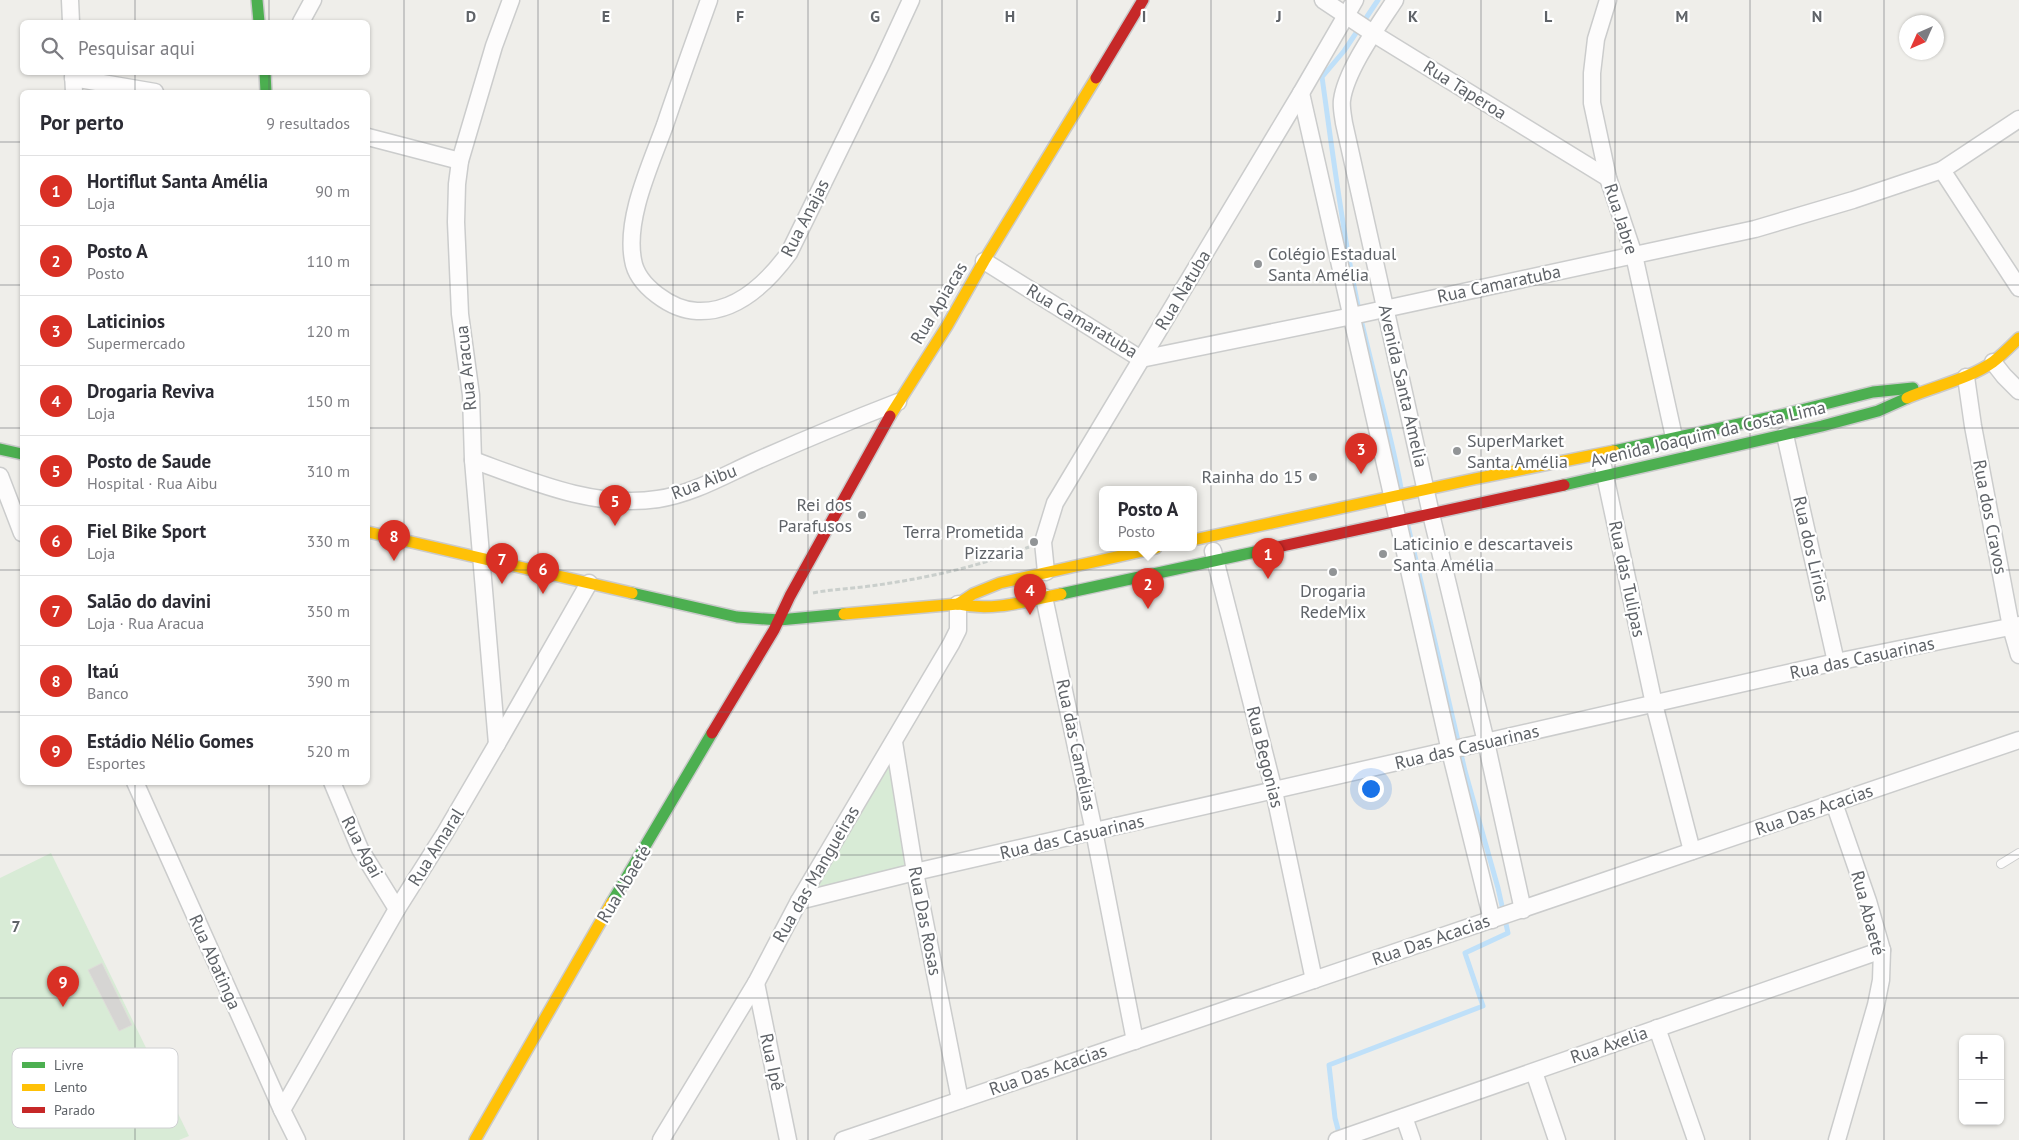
<!DOCTYPE html>
<html lang="pt">
<head>
<meta charset="utf-8">
<style>
  body { margin:0; font-family:"PT Sans",sans-serif; background:#f7f7f7; color:#2b2b33 }
  .controls { position:absolute; right:15px; bottom:15px; display:grid; overflow:hidden; border-radius:8px; box-shadow:0 1px 4px #0004 }
  .controls button { width:45px; height:45px; display:grid; place-items:center; padding:0; border:0; border-bottom:1px solid #e1e1e2; background:#fff; color:#2b2b33; font:25px sans-serif }
  .compass { position:absolute; left:1899px; top:15px; width:45px; height:45px; border-radius:50%; background:#fff; box-shadow:0 1px 4px #0004; rotate:225deg }
  .you { position:absolute; left:1370px; top:788px; width:18px; height:18px; margin:-12px; border:4px solid #fff; border-radius:50%; background:#1a73e8; box-shadow:0 0 0 8px #1a73e833 }
  .badge { display:grid; place-items:center; width:32px; height:32px; border-radius:50%; background:#d93025; color:#fff; font-size:16px; font-weight:700 }
  .pin { position:absolute; translate:-50% -41px; filter:drop-shadow(0 1px 2px #0008) }
  .pin::after { content:''; position:absolute; top:26px; width:18px; height:15px; background:inherit; clip-path:polygon(0 0,100% 0,50% 100%) }
  .popup { position:absolute; left:1099px; top:486px; width:98px; height:65px; box-sizing:border-box; display:grid; place-content:center; border-radius:8px; background:#fff; filter:drop-shadow(0 1px 4px #0005); font-size:16px; white-space:nowrap; color:#7c7c81 }
  .popup b { font-size:19px; color:#2b2b33 }
  .popup::after { content:''; position:absolute; left:50%; top:100%; margin-left:-10px; border:10px solid transparent; border-top-color:#fff }
  .list { margin:0; padding:0; list-style:none }
  h2 { display:flex; justify-content:space-between; align-items:center; height:65px; margin:0; padding:0 20px; font-size:21px }
  h2 small { font-size:16px; font-weight:400; color:#7c7c81 }
  .list li { display:grid; grid-template-columns:32px 1fr auto; gap:15px; align-items:center; box-sizing:border-box; height:70px; padding:0 20px; border-top:1px solid #e1e1e2 }
  .list b { display:block; font-size:19px; white-space:nowrap }
  .list p { margin:0; font-size:16px; white-space:nowrap; color:#7c7c81 }
  .list em { font-size:16px; font-style:normal; color:#7c7c81 }
  .icon { flex:none; width:28px; height:28px; fill:none; stroke:currentColor; stroke-width:2; stroke-linecap:round; stroke-linejoin:round }
  .map { position:relative; flex:none; width:2019px; height:1140px; overflow:hidden }
  .search { position:absolute; background:#fff; box-shadow:0 1px 4px #0004; left:20px; top:20px; width:350px; height:55px; display:flex; align-items:center; gap:12px; box-sizing:border-box; padding:0 18px; border-radius:8px; color:#7c7c81; font-size:19px }
  .panel { position:absolute; background:#fff; box-shadow:0 1px 4px #0004; left:20px; top:90px; width:350px; height:695px; border-radius:8px }
  .map>svg:first-child { display:block }
  .green { fill:#d8ebd6 }
  .lines { fill:none; stroke-linecap:round; stroke-linejoin:round }
  .stream { stroke:#bfe0f9; stroke-width:5 }
  .building { fill:#d6d5d3; stroke:#deddd9 }
  .lane-casing { stroke:#cbcccc; stroke-width:10 }
  .street-casing { stroke:#cbcccc; stroke-width:19 }
  .fast-casing { stroke:#cacacb; stroke-width:14 }
  .slow-casing { stroke:#cacacb; stroke-width:14 }
  .jam-casing { stroke:#cacacb; stroke-width:14 }
  .path { stroke:#cacfcc; stroke-width:3; stroke-dasharray:5 2.5; stroke-linecap:butt }
  .lane { stroke:#fdfcfc; stroke-width:8 }
  .street { stroke:#fdfcfc; stroke-width:16 }
  .fast { stroke:#4caf50; stroke-width:11 }
  .slow { stroke:#ffc107; stroke-width:11 }
  .jam { stroke:#c62828; stroke-width:11 }
  .grid { fill:none; stroke:#5f6368; stroke-width:1; stroke-opacity:0.55 }
  .poi-dot { fill:#919496; stroke:#fff; stroke-width:2 }
  .labels { text-anchor:middle; stroke-width:4.5; stroke-linejoin:round; paint-order:stroke }
  .street-label { font-size:18px; fill:#5f6368; stroke:#fff }
  .poi-label { font-size:18px; fill:#5f6368; stroke:#fff; text-anchor:start }
  .key { fill:#fff; stroke:#cfd0d2; stroke-width:1 }
  .key-label { font-size:14px; fill:#5f6368 }
  .grid-label { font-size:16px; text-anchor:middle; font-weight:bold; fill:#5f6368; stroke:#fff; stroke-width:4.5; stroke-linejoin:round; paint-order:stroke }
</style>
</head>
<body>
<div class="map">
<svg width="2019" height="1140" viewBox="0 0 2019 1140">
  <rect width="100%" height="100%" fill="#efeeea"/>
  <!-- green -->
  <g class="green">
    <path d="M888 752 913 873 800 898Z"/>
    <path d="M51 853 189 1136 179 1140H0V878Z"/>
  </g>
  <g class="lines">
    <!-- stream -->
    <g class="stream">
      <path d="M1378 0 1344 51 1322 77C1332 148 1341 221 1355 291 1368 358 1389 422 1401 488"/>
      <path d="M1340 1137 1335 1118 1329 1065 1483 1006 1465 953 1508 933 1498 888 1465 771 1408 526"/>
    </g>
  </g>
  <!-- building -->
  <path class="building" d="M102 963 132 1025 119 1031 88 970Z"/>
  <g class="lines">
    <!-- lane casing -->
    <g class="lane-casing">
      <path id="lane" d="M2001 864 2019 853"/>
    </g>
    <!-- street casing -->
    <g class="street-casing">
      <g id="street">
        <path d="M70 0 71 22"/>
        <path d="M709 0C694 42 679 83 665 125 651 164 625 218 633 260 637 286 672 310 697 311 736 313 767 283 789 253L881 65 911 0"/>
        <path d="M1323 0 1374 34 1608 178"/>
        <path d="M1395 0C1378 26 1346 70 1342 100 1341 107 1343 116 1344 123L1431 514 1486 742 1523 910"/>
        <path d="M1608 0 1596 39 1592 73V103L1608 178 1634 255 1674 437"/>
        <path d="M301 22 313 0"/>
        <path d="M73 72 74 92"/>
        <path d="M73 78 155 92"/>
        <path d="M1301 93 1450 751 1492 920"/>
        <path d="M368 137 460 161"/>
        <path d="M1942 170 2019 288"/>
        <path d="M984 261 1141 359 1352 316 1755 229 1853 200 1942 170 2019 119"/>
        <path d="M1993 362 2004 376 2019 391"/>
        <path d="M1966 377 1973 426 2011 627 2019 655"/>
        <path d="M1785 435 1836 662"/>
        <path d="M473 460C531 481 595 509 658 499 692 494 723 476 754 462 801 441 849 421 898 402"/>
        <path d="M1603 466 1654 704 1692 851"/>
        <path d="M0 476 22 533"/>
        <path d="M1213 551 1274 791 1314 980"/>
        <path d="M1046 572 1043 542 1055 503 1301 93 1355 0"/>
        <path d="M1044 597 1094 831 1135 1041"/>
        <path d="M894 742 915 872 960 1100"/>
        <path d="M497 744 473 460 471 395 460 314 456 222 457 184 460 161 494 46 511 0"/>
        <path d="M135 782 282 1110 297 1140"/>
        <path d="M332 782 360 849 397 909"/>
        <path d="M1834 803 1868 901 1882 950 1881 980 1876 1005 1837 1140"/>
        <path d="M799 901 915 872 1836 662 2019 625"/>
        <path d="M756 983 788 1140"/>
        <path d="M1657 1028 1696 1140"/>
        <path d="M1534 1072 1557 1140"/>
        <path d="M282 1110 397 909 445 833 497 744 589 583"/>
        <path d="M1404 1117 1412 1140"/>
        <path d="M661 1140 756 983 799 901 951 644 958 630V604"/>
        <path d="M843 1140 2019 740"/>
        <path d="M1337 1140 1882 950"/>
      </g>
    </g>
    <!-- fast casing -->
    <g class="fast-casing">
      <g id="fast">
        <path d="M257 0 259 22"/>
        <path d="M265 72 266 92"/>
        <path d="M0 449 22 454"/>
        <path d="M1614 451 1781 415 1873 392 1913 388"/>
        <path d="M1564 485 1822 426 1878 411 1907 398"/>
        <path d="M632 593 737 617 779 620 844 614"/>
        <path d="M1061 594 1264 550"/>
        <path d="M612 902 712 733"/>
      </g>
    </g>
    <!-- slow casing -->
    <g class="slow-casing">
      <g id="slow">
        <path d="M1907 398C1935 386 1969 379 1993 362 2002 355 2011 346 2019 338"/>
        <path d="M890 416 947 326 984 261 1096 78"/>
        <path d="M368 532 632 593"/>
        <path d="M1193 540 1474 479 1614 451"/>
        <path d="M958 604 973 594 1000 583 1156 548"/>
        <path d="M844 614 958 604C993 612 1026 601 1061 594"/>
        <path d="M475 1140 612 902"/>
      </g>
    </g>
    <!-- jam casing -->
    <g class="jam-casing">
      <g id="jam">
        <path d="M1096 78 1143 0"/>
        <path d="M1264 550 1564 485"/>
        <path d="M712 733 774 630 790 596 890 416"/>
      </g>
    </g>
    <!-- path -->
    <path class="path" d="M813 593C832 589 851 589 870 586 923 579 978 567 1029 547"/>
    <!-- lane -->
    <use href="#lane" class="lane"/>
    <!-- street -->
    <use href="#street" class="street"/>
    <!-- fast -->
    <use href="#fast" class="fast"/>
    <!-- slow -->
    <use href="#slow" class="slow"/>
    <!-- jam -->
    <use href="#jam" class="jam"/>
  </g>
  <!-- grid -->
  <path class="grid" d="M135 0V22M269 0V22M404 0V1140M538 0V1140M673 0V1140M808 0V1140M942 0V1140M1077 0V1140M1211 0V1140M1346 0V1140M1481 0V1140M1615 0V1140M1750 0V1140M1884 0V1140M135 72V92M269 72V92M0 142H22M368 142H2019M0 285H22M368 285H2019M0 428H22M368 428H2019M0 570H22M368 570H2019M0 712H22M368 712H2019M135 782V1140M269 782V1140M0 855H2019M0 998H2019"/>
  <!-- markers -->
  <g class="poi-dot">
    <circle cx="1258" cy="264" r="5"/>
    <circle cx="1457" cy="451" r="5"/>
    <circle cx="1313" cy="477" r="5"/>
    <circle cx="862" cy="515" r="5"/>
    <circle cx="1034" cy="542" r="5"/>
    <circle cx="1383" cy="554" r="5"/>
    <circle cx="1333" cy="572" r="5"/>
  </g>
  <g class="labels">
    <!-- street labels -->
    <g class="street-label">
      <text transform="translate(1465 90) rotate(32)" y="6">Rua Taperoa</text>
      <text transform="translate(805 218) rotate(-63)" y="6">Rua Anajas</text>
      <text transform="translate(1621 219) rotate(72)" y="6">Rua Jabre</text>
      <text transform="translate(1499 284) rotate(-12)" y="6">Rua Camaratuba</text>
      <text transform="translate(1183 290) rotate(-59)" y="6">Rua Natuba</text>
      <text transform="translate(939 303) rotate(-59)" y="6">Rua Apiacas</text>
      <text transform="translate(1082 321) rotate(31)" y="6">Rua Camaratuba</text>
      <text transform="translate(466 368) rotate(-96)" y="6">Rua Aracua</text>
      <text transform="translate(1403 386) rotate(77)" y="6">Avenida Santa Amelia</text>
      <text transform="translate(1708 434) rotate(-13)" y="6">Avenida Joaquim da Costa Lima</text>
      <text transform="translate(704 482) rotate(-21)" y="6">Rua Aibu</text>
      <text transform="translate(1990 517) rotate(79)" y="6">Rua dos Cravos</text>
      <text transform="translate(1811 549) rotate(77)" y="6">Rua dos Lirios</text>
      <text transform="translate(1627 579) rotate(78)" y="6">Rua das Tulipas</text>
      <text transform="translate(1862 658) rotate(-12)" y="6">Rua das Casuarinas</text>
      <text transform="translate(1076 745) rotate(78)" y="6">Rua das Camélias</text>
      <text transform="translate(1467 747) rotate(-13)" y="6">Rua das Casuarinas</text>
      <text transform="translate(1265 757) rotate(76)" y="6">Rua Begonias</text>
      <text transform="translate(1814 810) rotate(-19)" y="6">Rua Das Acacias</text>
      <text transform="translate(1072 837) rotate(-13)" y="6">Rua das Casuarinas</text>
      <text transform="translate(362 847) rotate(62)" y="6">Rua Agai</text>
      <text transform="translate(436 847) rotate(-58)" y="6">Rua Amaral</text>
      <text transform="translate(816 874) rotate(-60)" y="6">Rua das Mangueiras</text>
      <text transform="translate(624 884) rotate(-59)" y="6">Rua Abaeté</text>
      <text transform="translate(1868 913) rotate(75)" y="6">Rua Abaeté</text>
      <text transform="translate(925 921) rotate(79)" y="6">Rua Das Rosas</text>
      <text transform="translate(1431 940) rotate(-19)" y="6">Rua Das Acacias</text>
      <text transform="translate(215 962) rotate(66)" y="6">Rua Abatinga</text>
      <text transform="translate(1609 1045) rotate(-19)" y="6">Rua Axelia</text>
      <text transform="translate(772 1062) rotate(78)" y="6">Rua Ipê</text>
      <text transform="translate(1048 1070) rotate(-19)" y="6">Rua Das Acacias</text>
    </g>
    <!-- poi labels -->
    <g class="poi-label">
      <text x="1268" y="260">Colégio Estadual<tspan x="1268" dy="21">Santa Amélia</tspan></text>
      <text x="1467" y="447">SuperMarket<tspan x="1467" dy="21">Santa Amélia</tspan></text>
      <text x="1303" y="483" text-anchor="end">Rainha do 15</text>
      <text x="852" y="511" text-anchor="end">Rei dos<tspan x="852" dy="21">Parafusos</tspan></text>
      <text x="1024" y="538" text-anchor="end">Terra Prometida<tspan x="1024" dy="21">Pizzaria</tspan></text>
      <text x="1393" y="550">Laticinio e descartaveis<tspan x="1393" dy="21">Santa Amélia</tspan></text>
      <text x="1333" y="597" text-anchor="middle">Drogaria<tspan x="1333" dy="21">RedeMix</tspan></text>
    </g>
  </g>
  <!-- legend -->
  <rect x="12" y="1048" width="166" height="80" rx="8" class="key"/>
  <rect x="22" y="1062" width="23" height="6" fill="#4caf50"/>
  <rect x="22" y="1084" width="23" height="7" fill="#ffc107"/>
  <rect x="22" y="1107" width="23" height="6" fill="#c62828"/>
  <g class="key-label">
    <text x="54" y="1070">Livre</text>
    <text x="54" y="1092">Lento</text>
    <text x="54" y="1115">Parado</text>
  </g>
  <g class="grid-label">
    <text x="471" y="22">D</text>
    <text x="606" y="22">E</text>
    <text x="740" y="22">F</text>
    <text x="875" y="22">G</text>
    <text x="1010" y="22">H</text>
    <text x="1144" y="22">I</text>
    <text x="1279" y="22">J</text>
    <text x="1413" y="22">K</text>
    <text x="1548" y="22">L</text>
    <text x="1682" y="22">M</text>
    <text x="1817" y="22">N</text>
    <text x="16" y="932">7</text>
  </g>
</svg>
<div class="controls">
<button>+</button>
<button>−</button>
</div>
<svg class="compass" viewBox="-18 -18 36 36"><path d="M0-13l5 13h-10z" fill="#e53935"/><path d="M0 13l5-13h-10z" fill="#7c7c81"/></svg>
<div class="you"></div>
<div class="pin badge" style="left:1268px;top:579px">1</div>
<div class="pin badge" style="left:1148px;top:609px">2</div>
<div class="popup"><b>Posto A</b>Posto</div>
<div class="pin badge" style="left:1361px;top:474px">3</div>
<div class="pin badge" style="left:1030px;top:615px">4</div>
<div class="pin badge" style="left:615px;top:526px">5</div>
<div class="pin badge" style="left:543px;top:594px">6</div>
<div class="pin badge" style="left:502px;top:584px">7</div>
<div class="pin badge" style="left:394px;top:561px">8</div>
<div class="pin badge" style="left:63px;top:1007px">9</div>
<div class="search"><svg class="icon" aria-label="search" viewBox="0 0 24 24"><circle cx="10" cy="10" r="6"/><path d="M15 15l6 6"/></svg>Pesquisar aqui</div>
<section class="panel">
<h2>Por perto<small>9 resultados</small></h2>
<ul class="list">
<li><span class="badge">1</span><div><b>Hortiflut Santa Amélia</b><p>Loja</p></div><em>90 m</em></li>
<li><span class="badge">2</span><div><b>Posto A</b><p>Posto</p></div><em>110 m</em></li>
<li><span class="badge">3</span><div><b>Laticinios</b><p>Supermercado</p></div><em>120 m</em></li>
<li><span class="badge">4</span><div><b>Drogaria Reviva</b><p>Loja</p></div><em>150 m</em></li>
<li><span class="badge">5</span><div><b>Posto de Saude</b><p>Hospital · Rua Aibu</p></div><em>310 m</em></li>
<li><span class="badge">6</span><div><b>Fiel Bike Sport</b><p>Loja</p></div><em>330 m</em></li>
<li><span class="badge">7</span><div><b>Salão do davini</b><p>Loja · Rua Aracua</p></div><em>350 m</em></li>
<li><span class="badge">8</span><div><b>Itaú</b><p>Banco</p></div><em>390 m</em></li>
<li><span class="badge">9</span><div><b>Estádio Nélio Gomes</b><p>Esportes</p></div><em>520 m</em></li>
</ul>
</section>
</div>
</body>
</html>
